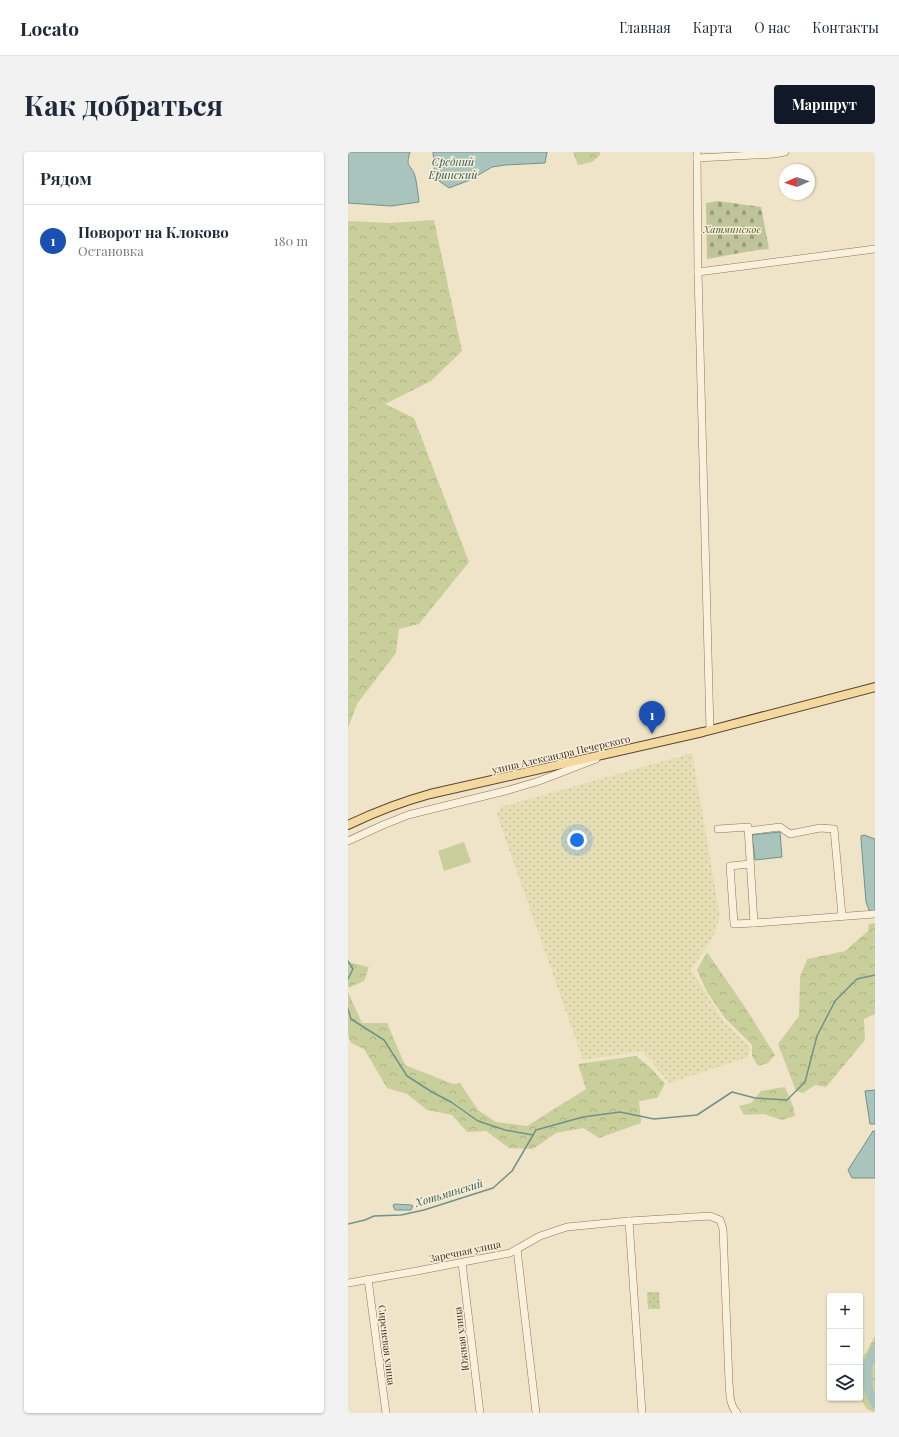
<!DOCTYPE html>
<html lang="ru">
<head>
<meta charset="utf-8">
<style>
  body { margin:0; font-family:"Playfair Display",serif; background:#f2f2f3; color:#1f2937 }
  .controls { position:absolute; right:12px; bottom:12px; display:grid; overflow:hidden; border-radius:4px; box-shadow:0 1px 3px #0004 }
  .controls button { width:36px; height:36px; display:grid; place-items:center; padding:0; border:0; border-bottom:1px solid #e0e1e3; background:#fff; color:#1f2937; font:20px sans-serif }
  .compass { position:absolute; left:431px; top:12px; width:36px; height:36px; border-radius:50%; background:#fff; box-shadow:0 1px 3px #0004; rotate:267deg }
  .you { position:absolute; left:229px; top:688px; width:14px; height:14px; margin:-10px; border:3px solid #fff; border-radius:50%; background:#1a73e8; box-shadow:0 0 0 6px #1a73e833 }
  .badge { display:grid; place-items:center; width:26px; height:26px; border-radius:50%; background:#111827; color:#fff; font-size:13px; font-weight:700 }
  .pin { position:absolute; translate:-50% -33px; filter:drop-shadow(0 1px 2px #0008) }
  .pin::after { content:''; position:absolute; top:21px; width:14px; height:12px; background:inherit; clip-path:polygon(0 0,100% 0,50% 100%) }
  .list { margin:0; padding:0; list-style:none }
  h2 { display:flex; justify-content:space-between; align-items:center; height:52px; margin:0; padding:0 16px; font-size:17px }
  h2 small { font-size:13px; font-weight:400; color:#747a83 }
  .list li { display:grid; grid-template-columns:26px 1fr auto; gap:12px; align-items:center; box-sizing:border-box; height:72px; padding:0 16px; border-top:1px solid #e0e1e3 }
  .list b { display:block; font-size:15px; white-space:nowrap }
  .list p { margin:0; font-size:13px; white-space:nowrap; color:#747a83 }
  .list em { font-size:13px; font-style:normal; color:#747a83 }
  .icon { flex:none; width:22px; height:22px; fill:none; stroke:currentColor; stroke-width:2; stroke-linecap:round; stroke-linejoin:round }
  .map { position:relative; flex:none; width:527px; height:1261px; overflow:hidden; border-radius:4px }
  header { display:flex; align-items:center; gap:24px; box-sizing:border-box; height:56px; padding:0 20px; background:#fff; border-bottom:1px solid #e0e1e3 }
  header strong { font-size:19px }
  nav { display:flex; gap:22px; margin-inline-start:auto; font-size:14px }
  .intro { display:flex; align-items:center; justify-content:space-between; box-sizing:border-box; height:96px; padding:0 24px }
  h1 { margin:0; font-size:28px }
  .button { padding:10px 18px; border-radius:4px; background:#111827; color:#fff; font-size:14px; font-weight:700 }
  main { display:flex; gap:24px; padding:0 24px }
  aside { flex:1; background:#fff; border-radius:4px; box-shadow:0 1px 3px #0004 }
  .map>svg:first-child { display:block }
  .farmland { fill:url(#farmland-dots) }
  .green { fill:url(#green-dots) }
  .forest { fill:url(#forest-crowns) }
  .cemetery { fill:url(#cemetery-stones) }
  .pitch { fill:#c9cf9b }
  .water { fill:#a9c4bc; stroke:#6f938a }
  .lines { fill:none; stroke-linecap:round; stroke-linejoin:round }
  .stream { stroke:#6f938a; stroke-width:1.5 }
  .river { stroke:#a9c4bc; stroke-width:9 }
  .minor-casing { stroke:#8d765c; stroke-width:8 }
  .major-casing { stroke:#5b4430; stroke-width:10 }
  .minor { stroke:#faf1dc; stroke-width:7 }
  .major { stroke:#f3d9a0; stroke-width:8 }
  .labels { text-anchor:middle; stroke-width:3; stroke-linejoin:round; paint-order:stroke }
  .park-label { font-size:10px; font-style:italic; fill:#4d5a26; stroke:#f7eed8 }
  .street-label { font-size:10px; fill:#3d2e20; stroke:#f7eed8 }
  .water-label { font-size:11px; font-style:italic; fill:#2f5d5a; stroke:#f7eed8 }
</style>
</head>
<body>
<header>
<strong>Locato</strong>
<nav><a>Главная</a><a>Карта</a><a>О нас</a><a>Контакты</a></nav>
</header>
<div class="intro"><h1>Как добраться</h1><a class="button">Маршрут</a></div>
<main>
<aside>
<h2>Рядом<small></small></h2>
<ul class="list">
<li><span class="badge" style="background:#1a4fb4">1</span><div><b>Поворот на Клоково</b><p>Остановка</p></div><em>180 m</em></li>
</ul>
</aside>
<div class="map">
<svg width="527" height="1261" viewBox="0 0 527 1261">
  <defs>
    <pattern id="farmland-dots" width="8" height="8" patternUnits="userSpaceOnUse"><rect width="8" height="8" fill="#e6deb5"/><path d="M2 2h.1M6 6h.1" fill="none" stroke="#c6bf9b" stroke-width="1.8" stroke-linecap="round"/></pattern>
    <pattern id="green-dots" width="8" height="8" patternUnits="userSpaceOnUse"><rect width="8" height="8" fill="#c9cf9b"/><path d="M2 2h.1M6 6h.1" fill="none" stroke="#aeb285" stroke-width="1.8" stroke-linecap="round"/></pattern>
    <pattern id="forest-crowns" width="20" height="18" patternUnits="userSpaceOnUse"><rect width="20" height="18" fill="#c9cf9b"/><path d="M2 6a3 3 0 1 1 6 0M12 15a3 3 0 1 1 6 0" fill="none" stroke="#aeb285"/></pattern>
    <pattern id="cemetery-stones" width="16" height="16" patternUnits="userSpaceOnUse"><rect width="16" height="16" fill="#bfc49a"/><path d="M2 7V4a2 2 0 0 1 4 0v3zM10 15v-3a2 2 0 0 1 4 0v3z" fill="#9ca07d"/></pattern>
  </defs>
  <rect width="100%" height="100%" fill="#f0e4c8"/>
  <!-- farmland -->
  <path class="farmland" d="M344 601 372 764 366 783 343 818 375 869 402 895 400 905 321 931 294 899 235 908 149 663 153 655Z"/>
  <!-- green -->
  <path class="green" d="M299 1140H311L312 1157H300Z"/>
  <!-- forest -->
  <g class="forest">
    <path d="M225 0H252V3L244 10 230 13Z"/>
    <path d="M86 68 114 199 83 229 37 252 66 266 121 410 71 472 51 477 48 501 9 552 0 576V69L43 71Z"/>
    <path d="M527 771V862L516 867 517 888 478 935 467 933 455 941 448 939 430 892 451 864 452 825 459 807 497 799 520 779 521 772Z"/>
    <path d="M359 800 397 855 427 903 420 911 410 914 404 904V893L377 866 359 840 349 818Z"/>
    <path d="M0 810 21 815 16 829 0 836Z"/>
    <path d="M0 840 14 871H39L57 913 105 932 112 931 130 958 148 970 179 974 238 937 230 912 288 904 304 917 317 932 309 946 291 949 293 971 251 986 235 976 208 981 185 997 161 996 138 979 119 980 104 963 79 958 59 942 39 936 16 897 3 891 0 884Z"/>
    <path d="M437 935 445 954 447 964 434 968 416 962 396 963 391 954 403 951 413 939Z"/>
    <path d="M527 1184V1261L519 1257 513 1248 512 1220 515 1206Z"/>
  </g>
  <!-- cemetery -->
  <path class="cemetery" d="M370 49 413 55 421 97 403 99 359 107 358 51Z"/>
  <!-- pitch -->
  <path class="pitch" d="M116 690 123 710 96 719 90 699Z"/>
  <!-- water -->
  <g class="water">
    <path d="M0 0H62C57 17 63 11 67 24 69 32 70 41 71 50L43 54 0 51Z"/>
    <path d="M85 0H199L197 11 157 13 144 15 122 28 101 36 87 26Z"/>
    <path d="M432 680 434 705 407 708 404 683Z"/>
    <path d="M516 683 527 687V761L521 758 518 750 513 687V684Z"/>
    <path d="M527 938V972H522L517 939Z"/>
    <path d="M525 979H527V1026H504L500 1018Z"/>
    <path d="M46 1052 63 1053 65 1054 63 1058H47L45 1054Z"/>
  </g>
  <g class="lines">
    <!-- stream -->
    <g class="stream">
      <path d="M0 809 5 817 0 827"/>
      <path d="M0 857 3 867 36 888 59 924 84 940 103 950 130 969 157 978 185 983"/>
      <path d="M0 1072 17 1068 26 1064 53 1063 76 1058 145 1036 164 1019 188 978 235 965 272 960 306 967 349 963 384 940 407 946 439 948 457 930 469 884 487 849 509 827 527 823"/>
    </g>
    <!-- river -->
    <path class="river" d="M527 1197 519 1215 520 1236 527 1252"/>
    <!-- minor casing -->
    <g class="minor-casing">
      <g id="minor">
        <path d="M349 0 350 120 362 578"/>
        <path d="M349 6 426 2 437 0"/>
        <path d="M350 120 527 97"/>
        <path d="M370 677 400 675 406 771 527 762"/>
        <path d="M400 679 432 675 442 682 472 676 486 677 494 764"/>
        <path d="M0 689 35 673 60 663 161 638 191 629 248 607"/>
        <path d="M402 712 382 714 386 772 406 771"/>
        <path d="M281 1069 294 1261"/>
        <path d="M169 1097 188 1261"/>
        <path d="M114 1111 132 1261"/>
        <path d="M20 1127 38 1261"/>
        <path d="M0 1131 69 1119 162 1101 192 1084 219 1075 281 1069 362 1064 372 1068 375 1077 381 1230C382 1241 381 1253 389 1261"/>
      </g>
    </g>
    <!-- major casing -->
    <g class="major-casing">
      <path id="major" d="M0 673C27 660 53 650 82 642L355 580 527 535"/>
    </g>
    <!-- minor -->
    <use href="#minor" class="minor"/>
    <!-- major -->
    <use href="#major" class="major"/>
  </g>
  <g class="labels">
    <!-- park labels -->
    <g class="park-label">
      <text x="384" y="81">Хатминское</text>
    </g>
    <!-- street labels -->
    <g class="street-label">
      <text transform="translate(213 602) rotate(-13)" y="4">улица Александра Печерского</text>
      <text transform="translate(117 1099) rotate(-12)" y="4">Заречная улица</text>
      <text transform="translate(113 1187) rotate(-97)" y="4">Южная улица</text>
      <text transform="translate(39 1193) rotate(83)" y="4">Сиреневая улица</text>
    </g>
    <!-- water labels -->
    <g class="water-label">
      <text x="105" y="14">Средний<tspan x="105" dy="13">Еринский</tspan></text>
      <text transform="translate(101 1041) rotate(-17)" y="4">Хотьминский</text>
    </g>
  </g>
</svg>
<div class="controls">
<button>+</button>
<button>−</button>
<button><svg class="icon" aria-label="layers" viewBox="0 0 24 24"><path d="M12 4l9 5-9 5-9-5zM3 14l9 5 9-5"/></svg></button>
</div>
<svg class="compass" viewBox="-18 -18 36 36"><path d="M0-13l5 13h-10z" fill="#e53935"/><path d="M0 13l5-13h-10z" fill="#747a83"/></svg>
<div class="you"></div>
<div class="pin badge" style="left:304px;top:582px;background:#1a4fb4">1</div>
</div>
</main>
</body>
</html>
